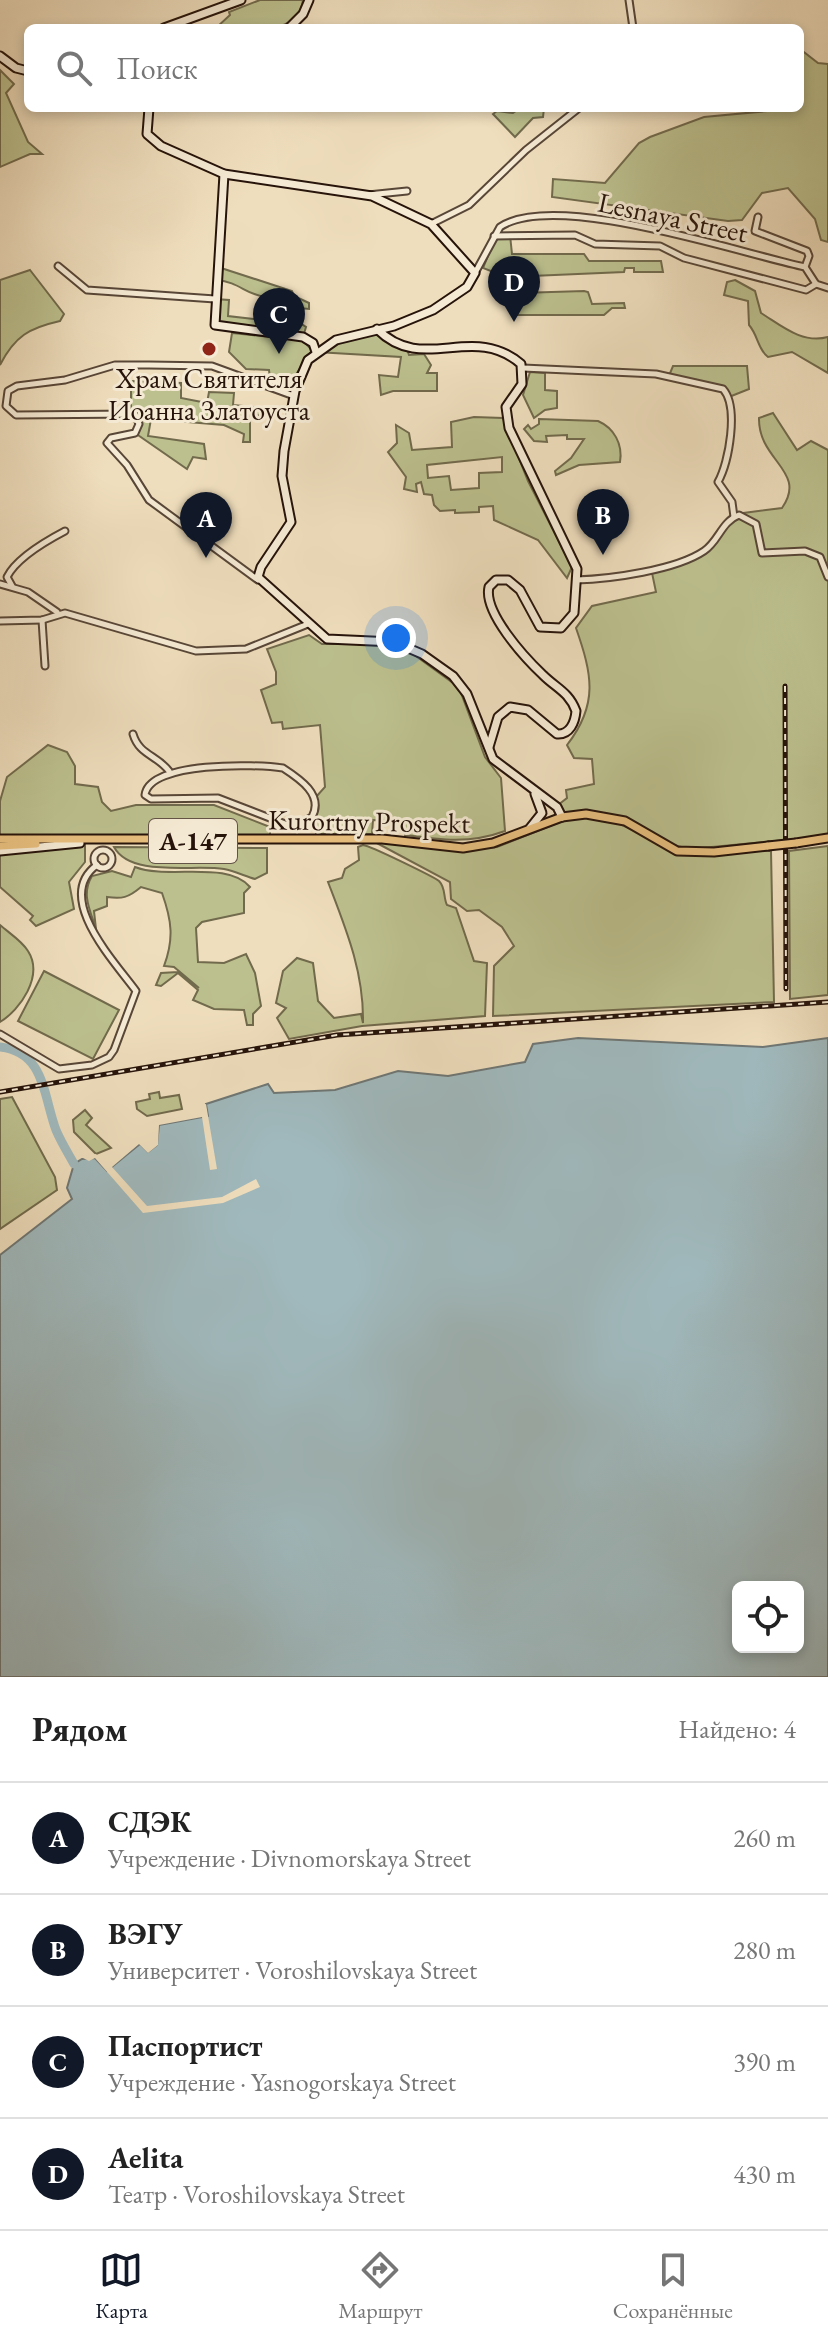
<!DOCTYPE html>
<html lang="ru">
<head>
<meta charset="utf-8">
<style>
  body { margin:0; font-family:"EB Garamond",serif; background:#f6f6f6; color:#222 }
  .controls { position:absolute; right:24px; bottom:24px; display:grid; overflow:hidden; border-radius:12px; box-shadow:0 4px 12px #0003 }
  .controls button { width:72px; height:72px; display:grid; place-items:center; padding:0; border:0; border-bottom:2px solid #e0e0e0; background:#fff; color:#222; font:40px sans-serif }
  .you { position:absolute; left:396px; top:638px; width:28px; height:28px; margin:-20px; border:6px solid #fff; border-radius:50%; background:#1a73e8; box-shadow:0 0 0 12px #1a73e833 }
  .badge { display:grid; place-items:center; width:52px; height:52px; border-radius:50%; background:#111827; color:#fff; font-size:26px; font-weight:700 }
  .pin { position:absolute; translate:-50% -66px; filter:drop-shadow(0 2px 4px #0008) }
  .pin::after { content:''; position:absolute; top:42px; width:28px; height:24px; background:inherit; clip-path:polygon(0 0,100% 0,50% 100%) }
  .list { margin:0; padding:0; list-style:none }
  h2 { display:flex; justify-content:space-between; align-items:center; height:104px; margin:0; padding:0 32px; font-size:34px }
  h2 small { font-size:26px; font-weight:400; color:#767676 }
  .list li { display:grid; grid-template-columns:52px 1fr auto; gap:24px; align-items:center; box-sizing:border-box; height:112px; padding:0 32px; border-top:2px solid #e0e0e0 }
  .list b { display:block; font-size:30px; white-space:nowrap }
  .list p { margin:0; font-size:26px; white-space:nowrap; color:#767676 }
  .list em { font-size:26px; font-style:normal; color:#767676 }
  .icon { flex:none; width:44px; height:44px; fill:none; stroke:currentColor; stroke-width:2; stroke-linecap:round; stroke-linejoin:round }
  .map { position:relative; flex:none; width:828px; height:1677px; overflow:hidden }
  .search { position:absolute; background:#fff; box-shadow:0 4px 12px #0003; left:24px; right:24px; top:24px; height:88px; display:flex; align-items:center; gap:20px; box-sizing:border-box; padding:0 28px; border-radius:12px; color:#767676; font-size:30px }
  .sheet { height:552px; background:#fff }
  nav { display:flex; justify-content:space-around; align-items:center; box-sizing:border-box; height:112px; border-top:2px solid #e0e0e0; background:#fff; font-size:22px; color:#767676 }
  nav a { display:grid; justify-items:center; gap:4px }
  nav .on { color:#111827 }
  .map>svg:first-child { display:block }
  .green { fill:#bcc08e; stroke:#716a4c; stroke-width:2; fill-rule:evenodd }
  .water { fill:#a0b9bd; stroke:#6f7775; stroke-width:2; fill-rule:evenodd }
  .pier { fill:#efdebd }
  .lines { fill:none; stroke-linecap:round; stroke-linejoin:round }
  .river { stroke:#a0b9bd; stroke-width:9 }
  .street-casing { stroke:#584637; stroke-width:9 }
  .secondary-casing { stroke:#26130a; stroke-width:11 }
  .primary-casing { stroke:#26130a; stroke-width:11 }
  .street { stroke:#f5ead4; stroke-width:5 }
  .secondary { stroke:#f5ead4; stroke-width:7 }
  .primary { stroke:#e8bf7e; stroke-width:7 }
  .rail-casing { stroke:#26130a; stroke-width:5 }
  .rail { stroke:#f5ead4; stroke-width:2; stroke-dasharray:6; stroke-linecap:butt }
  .primary-bridge-casing { stroke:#26130a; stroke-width:11; stroke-linecap:butt }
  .primary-bridge { stroke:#e8bf7e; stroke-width:7 }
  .poi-dot { fill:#8f2418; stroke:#f5ead4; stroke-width:3 }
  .labels { text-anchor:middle; stroke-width:6; stroke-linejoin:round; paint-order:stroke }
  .shield { fill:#f5ead4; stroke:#645447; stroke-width:2 }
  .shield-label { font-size:26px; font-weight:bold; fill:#26130a }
  .street-label { font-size:28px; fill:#26130a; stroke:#f5ead4 }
  .poi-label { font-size:28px; fill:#26130a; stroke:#f5ead4 }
</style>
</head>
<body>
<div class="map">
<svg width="828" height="1677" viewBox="0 0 828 1677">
  <rect width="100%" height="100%" fill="#efdebd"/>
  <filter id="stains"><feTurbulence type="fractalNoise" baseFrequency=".0025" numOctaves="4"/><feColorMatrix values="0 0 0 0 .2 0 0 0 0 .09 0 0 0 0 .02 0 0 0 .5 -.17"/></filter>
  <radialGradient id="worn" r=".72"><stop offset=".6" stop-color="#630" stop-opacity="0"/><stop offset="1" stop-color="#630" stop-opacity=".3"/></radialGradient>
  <!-- green -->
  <g class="green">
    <path d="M260 0H303C298 39 244 28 216 28L230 15 229 12Z"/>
    <path d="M800 49 818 63 828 64V242L821 240 815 219 788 188 762 193 742 220 728 221 552 197 553 179 605 183 639 143 650 137 704 117 800 108Z"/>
    <path d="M0 70 14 84 6 93 28 142 42 154H30L0 167Z"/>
    <path d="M520 108H544L543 117 533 118 515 137 493 114 497 111 513 113Z"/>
    <path d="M510 235 512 254H584L589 261H661L663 272H634V268H625L624 272 506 277 483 268 496 236Z"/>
    <path d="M218 267 292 291 294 296 309 303V309L270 305 265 297C245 294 239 282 217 280Z"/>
    <path d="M30 270 64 314 60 321C29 328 15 336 0 365V280Z"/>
    <path d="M735 280 755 291 761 313C782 326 802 344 828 337V373L792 352 768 357C758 350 758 335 749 325L748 301 724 295 727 282Z"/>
    <path d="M584 291 588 292 592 304 624 303 625 308H612L604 315H517L520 293Z"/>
    <path d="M215 299 229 300 228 316 303 325 306 327 303 337 221 327 220 322 213 321Z"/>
    <path d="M377 329 406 346 409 355 424 354 431 365 427 373H437V391H393L381 395 379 375 398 377 401 357 316 352Z"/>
    <path d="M232 333 302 340 312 350 291 382 270 379 269 370 246 369 229 352Z"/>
    <path d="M673 366H747L749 389 729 397 726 392 668 378Z"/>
    <path d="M530 372 545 373V390L557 391V408L545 410 534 418 523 395Z"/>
    <path d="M131 381 181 383V398L207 403 209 392 234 393 233 405 262 408 263 414 250 418V442H243L244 434 224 425 151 419 148 436 204 444 206 459 193 457 187 469 135 433 139 427 137 416 142 413 140 408H131Z"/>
    <path d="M773 413 797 450 811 441 828 450V836L691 849C637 840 629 804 564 815L558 805 567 798 566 790 594 784 592 759 574 758 567 745C599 704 592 674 576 628L592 606 656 592 652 573 704 553 736 514 782 508C808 471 758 461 759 418Z"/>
    <path d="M474 417 503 418 528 481 572 567 567 578 538 540 494 520 493 506 479 507V512L455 513V510L440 511 434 505 432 495 424 494 421 482 416 484 417 492 404 489 406 477 388 452 397 443 396 425 409 433 412 450 452 447 451 422ZM502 457V472L479 473V488L451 490 449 476 428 478 427 465Z"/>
    <path d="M539 419 598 421C614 428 623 444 620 462L579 465 556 475 555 471 571 458 584 439H567V435L546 436 547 442 534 441 524 429 528 425 531 429 539 424Z"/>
    <path d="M309 635 322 644H389L413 654 453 683 461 693 485 757 501 778 505 831C470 844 441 840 405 835V821L373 820 372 834H316V797L325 787 320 725 283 729 282 722 272 723 261 690 276 684V672L267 649Z"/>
    <path d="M48 745 67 752 75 766V784L98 787 102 802 111 811 136 805H214L270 827V839H137L85 835V862L69 882 74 909 36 926 30 920 33 916 0 887V801L7 777Z"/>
    <path d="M575 816H603L673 849 771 851 774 1002 493 1016 494 966 514 946 502 927 479 910 467 911 451 899 450 882 373 841 461 850 497 847Z"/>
    <path d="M363 845C371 846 434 877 439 881 446 888 443 897 447 905L456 908 474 961 487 963 485 1016 362 1026 289 1039 277 1018 286 1008 276 1003 283 971 297 958 313 963 318 1001 334 1018 361 1014 363 1023C364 972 346 929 328 882L342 878 345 869 359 860 358 847Z"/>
    <path d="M828 846V995L790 999 789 851Z"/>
    <path d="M114 847 267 848V873L255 879C245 876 234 871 224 869 194 864 131 878 114 847Z"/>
    <path d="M135 867C168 880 227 860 250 887L244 893V913L202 922 196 928 198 962 224 963 246 954 255 973 261 1006 253 1014V1025H247L244 1010 214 1009 193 1000 198 990 178 973 161 986 156 985 161 973 178 972 199 988 174 967 164 966C174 939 172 921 162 893L141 887C128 898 122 899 107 897V906L94 911 96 929C90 910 81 894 92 876L112 871 131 877Z"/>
    <path d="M0 925C9 933 22 941 28 951 44 976 20 1010 0 1022Z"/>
    <path d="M44 971 119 1010 93 1059 18 1021Z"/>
    <path d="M159 1092 160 1098 179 1095 182 1109 147 1116 137 1109 136 1102 150 1099 149 1094Z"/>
    <path d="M12 1097 55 1177 57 1190 0 1229V1099Z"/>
    <path d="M85 1110 92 1118 86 1125 111 1148 96 1154 74 1132 73 1120Z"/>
  </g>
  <!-- water -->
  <path class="water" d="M578 1038 763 1047 828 1038V1677H0V1255L72 1199 67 1188 74 1164 82 1159 95 1158 107 1171 140 1144 148 1152 157 1145 159 1125 208 1116 206 1104 268 1084 274 1093 335 1090 398 1071 448 1076 525 1062 533 1044ZM738 1587H798V1647H738Z"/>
  <!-- pier -->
  <path class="pier" d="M206 1104 217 1169 210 1170 202 1117 159 1125 158 1145 148 1153 139 1144 112 1167 147 1206 222 1197 256 1179 260 1187 223 1203 143 1213 95 1158 89 1161 79 1156 96 1154 107 1165 138 1140 148 1147 154 1143 157 1122 203 1113 202 1105Z"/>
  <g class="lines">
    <!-- river -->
    <path class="river" d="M0 1047C45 1052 43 1095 56 1130 61 1142 68 1153 74 1164"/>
    <!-- street casing -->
    <g class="street-casing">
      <g id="street">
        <path d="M629 0 633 28"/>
        <path d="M368 195 407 191"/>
        <path d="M758 217 755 231 807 251 809 256 805 267"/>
        <path d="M431 224 469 205 526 150 579 108"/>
        <path d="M494 236 575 235 595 244 660 246 684 258 806 290 816 284"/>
        <path d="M58 266 87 290 215 299"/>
        <path d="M475 273 500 227C555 190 739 253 805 267L816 284 828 288"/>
        <path d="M523 368 656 374 723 389C739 407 729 462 718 482L732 502 734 517"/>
        <path d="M258 580 149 500 127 465 107 443 111 438 135 433 139 424 135 414 16 415 6 406 8 391 17 386 65 380 115 365H149L212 366 294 396"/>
        <path d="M576 580C611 579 676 570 704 551 719 541 721 522 739 515L756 524 762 553 805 551 820 557 828 577"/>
        <path d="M0 584 28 592 57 612"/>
        <path d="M12 586 7 577C16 559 46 541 65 531"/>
        <path d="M42 620 45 666"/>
        <path d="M0 621 42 620 65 613 196 651 246 649 308 624"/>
        <path d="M133 734C139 755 157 755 169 771"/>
        <path d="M283 768C300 779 324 795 312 817L293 827 218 798 151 799 145 795C149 761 257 764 283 768Z"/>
        <circle cx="103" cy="859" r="9"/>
        <path d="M0 1034 59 1069 92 1065 109 1057 114 1050 136 991C114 961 53 897 97 865"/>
      </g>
    </g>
    <!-- secondary casing -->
    <g class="secondary-casing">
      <g id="secondary">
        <path d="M164 28 241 0"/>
        <path d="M289 28 303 14 309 0"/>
        <path d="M0 56 16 68 28 71"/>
        <path d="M149 108 147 134 161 146 224 174 372 196 431 224 475 273 467 287 433 310 394 326 336 340 308 360 295 391 284 451 282 476 291 522 261 567 258 577 327 639 394 642 422 654 453 676 467 694 493 759 557 807 562 817"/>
        <path d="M224 174 215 325 303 337 313 343 316 352"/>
        <path d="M377 329C423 375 472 322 521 364L522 384 506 407 509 428 577 569 574 613 561 628 540 627 520 590 508 580H496L489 587C483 612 524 657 543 675 556 688 569 692 576 711 575 722 570 735 557 734L528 710 510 707 498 717 489 747"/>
        <path d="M530 828 542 813 535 794"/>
        <path d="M0 851 80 843"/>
      </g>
    </g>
    <!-- primary casing -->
    <g class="primary-casing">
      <g id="primary">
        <path d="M0 839H382L463 848 493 843 562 817 586 814 625 821 677 851 714 852 768 846"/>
        <path d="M796 843 828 838"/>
        <path d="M0 846 36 844"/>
      </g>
    </g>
    <!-- street -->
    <use href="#street" class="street"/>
    <!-- secondary -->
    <use href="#secondary" class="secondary"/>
    <!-- primary -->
    <use href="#primary" class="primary"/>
    <!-- rail casing -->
    <g class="rail-casing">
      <g id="rail">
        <path d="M785 686 786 989"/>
        <path d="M0 1092 337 1035 828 1002"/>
      </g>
    </g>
    <!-- rail -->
    <use href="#rail" class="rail"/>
    <!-- primary-bridge casing -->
    <g class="primary-bridge-casing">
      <path id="primary-bridge" d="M768 846 796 843"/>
    </g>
    <!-- primary-bridge -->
    <use href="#primary-bridge" class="primary-bridge"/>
  </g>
  <!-- markers -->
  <circle class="poi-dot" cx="209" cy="349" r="8"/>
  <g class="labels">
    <!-- shield labels -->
    <rect class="shield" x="149" y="819" width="88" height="44" rx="6"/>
    <g class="shield-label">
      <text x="193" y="850">А-147</text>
    </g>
    <!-- street labels -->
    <g class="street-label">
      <text transform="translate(673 217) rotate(12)" y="10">Lesnaya Street</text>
      <text transform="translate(369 821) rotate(1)" y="10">Kurortny Prospekt</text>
    </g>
    <!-- poi labels -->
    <g class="poi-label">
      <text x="209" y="388">Храм Святителя<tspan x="209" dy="32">Иоанна Златоуста</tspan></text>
    </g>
  </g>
  <rect width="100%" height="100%" filter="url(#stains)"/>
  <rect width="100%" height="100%" fill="url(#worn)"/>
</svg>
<div class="controls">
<button><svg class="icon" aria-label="locate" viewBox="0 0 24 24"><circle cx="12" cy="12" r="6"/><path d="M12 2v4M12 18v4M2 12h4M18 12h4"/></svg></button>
</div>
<div class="you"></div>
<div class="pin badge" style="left:206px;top:558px">A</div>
<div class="pin badge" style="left:603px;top:555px">B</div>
<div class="pin badge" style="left:279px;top:354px">C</div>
<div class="pin badge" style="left:514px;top:322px">D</div>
<div class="search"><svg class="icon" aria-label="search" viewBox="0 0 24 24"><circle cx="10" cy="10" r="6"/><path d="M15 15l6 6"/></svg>Поиск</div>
</div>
<section class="sheet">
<h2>Рядом<small>Найдено: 4</small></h2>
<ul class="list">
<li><span class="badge">A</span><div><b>СДЭК</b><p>Учреждение · Divnomorskaya Street</p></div><em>260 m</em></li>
<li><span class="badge">B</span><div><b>ВЭГУ</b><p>Университет · Voroshilovskaya Street</p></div><em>280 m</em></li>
<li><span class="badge">C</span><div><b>Паспортист</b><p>Учреждение · Yasnogorskaya Street</p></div><em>390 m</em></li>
<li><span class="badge">D</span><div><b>Aelita</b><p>Театр · Voroshilovskaya Street</p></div><em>430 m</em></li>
</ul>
</section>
<nav>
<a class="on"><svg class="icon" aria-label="map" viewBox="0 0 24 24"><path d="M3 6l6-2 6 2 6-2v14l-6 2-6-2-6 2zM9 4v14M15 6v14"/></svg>Карта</a>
<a><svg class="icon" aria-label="directions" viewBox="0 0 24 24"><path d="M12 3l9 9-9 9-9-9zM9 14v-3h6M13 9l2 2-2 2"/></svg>Маршрут</a>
<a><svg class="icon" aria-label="saved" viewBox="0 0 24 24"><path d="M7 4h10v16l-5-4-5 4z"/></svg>Сохранённые</a>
</nav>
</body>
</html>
